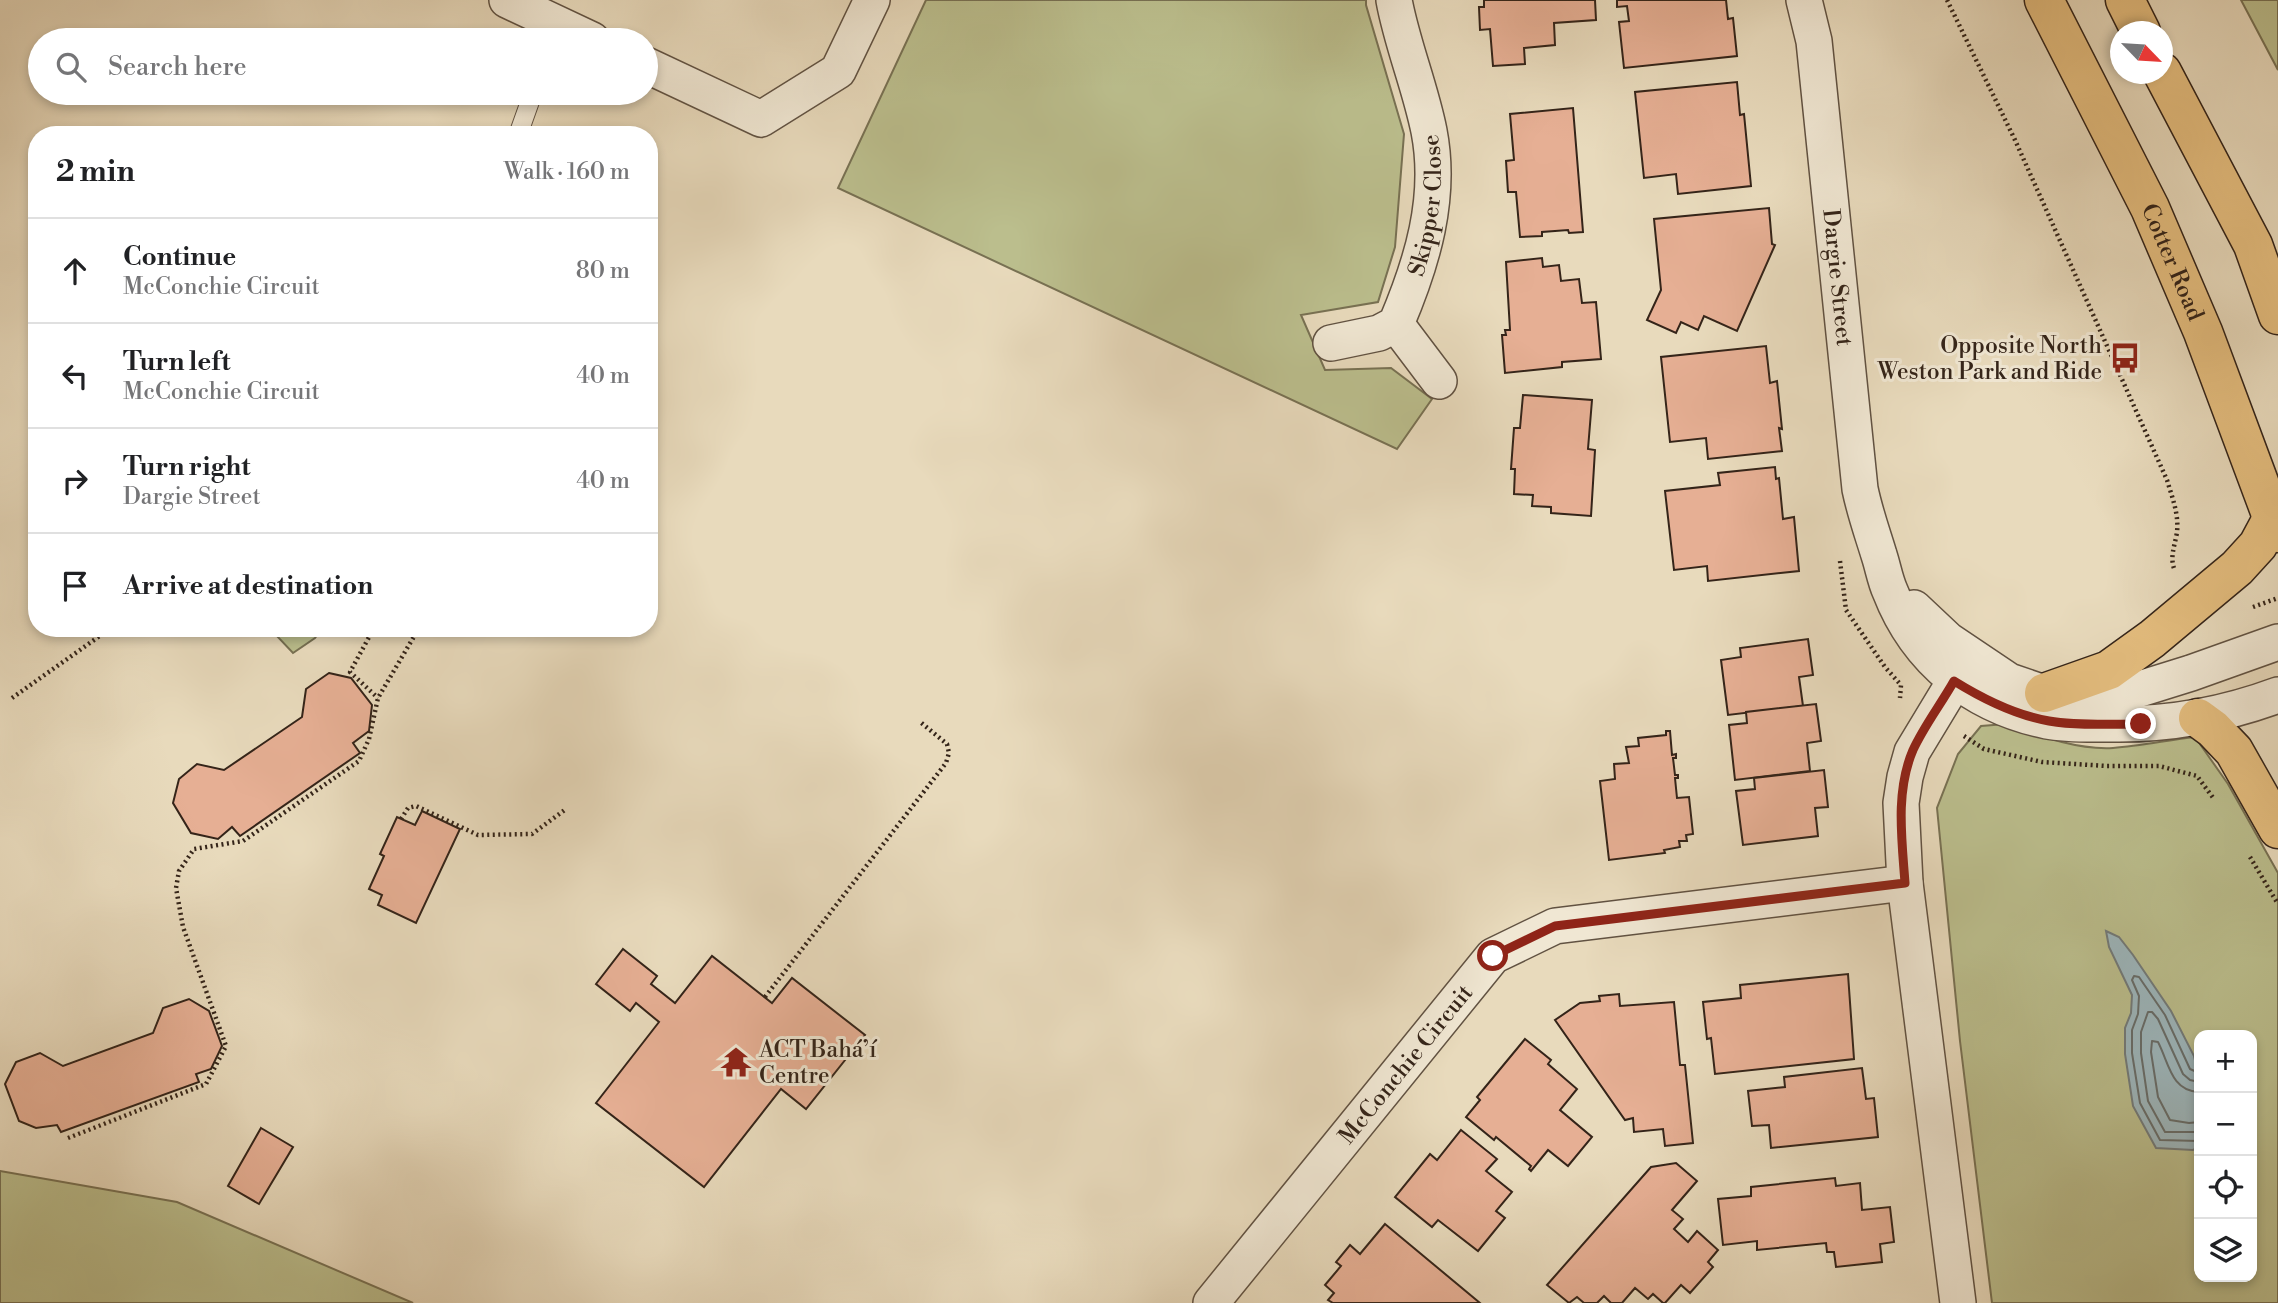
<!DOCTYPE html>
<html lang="en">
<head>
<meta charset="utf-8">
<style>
  body { margin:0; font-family:"Libre Bodoni",serif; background:#f2f2f2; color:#202124 }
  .controls { position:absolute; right:21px; bottom:21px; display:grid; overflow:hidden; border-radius:14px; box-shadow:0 4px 10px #0003 }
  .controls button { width:63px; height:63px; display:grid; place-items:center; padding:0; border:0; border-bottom:2px solid #e0e0e0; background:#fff; color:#202124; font:35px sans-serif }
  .compass { position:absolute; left:2110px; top:21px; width:63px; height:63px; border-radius:50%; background:#fff; box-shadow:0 4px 10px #0003; rotate:115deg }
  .stop { position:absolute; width:21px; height:21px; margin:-16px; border:5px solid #8f2418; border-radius:50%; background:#fff }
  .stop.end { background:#8f2418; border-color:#fff; box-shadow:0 2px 7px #0008 }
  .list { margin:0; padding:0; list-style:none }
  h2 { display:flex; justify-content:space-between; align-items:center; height:91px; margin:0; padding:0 28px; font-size:30px }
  h2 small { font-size:23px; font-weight:400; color:#757577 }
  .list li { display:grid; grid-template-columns:46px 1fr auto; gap:21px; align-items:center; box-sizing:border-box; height:105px; padding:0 28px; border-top:2px solid #e0e0e0 }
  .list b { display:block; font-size:26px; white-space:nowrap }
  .list p { margin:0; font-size:23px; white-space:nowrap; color:#757577 }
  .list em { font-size:23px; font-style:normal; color:#757577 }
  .icon { flex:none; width:38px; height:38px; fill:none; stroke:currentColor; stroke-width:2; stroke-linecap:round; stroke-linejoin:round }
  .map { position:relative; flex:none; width:2278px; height:1303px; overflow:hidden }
  .search { position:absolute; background:#fff; box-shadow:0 4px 10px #0003; left:28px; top:28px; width:630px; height:77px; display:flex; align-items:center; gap:18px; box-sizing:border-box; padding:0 24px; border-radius:38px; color:#757577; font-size:26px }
  .panel { position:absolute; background:#fff; box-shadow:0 4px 10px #0003; left:28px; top:126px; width:630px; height:511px; border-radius:28px }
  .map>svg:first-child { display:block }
  .green { fill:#bbbe8d; stroke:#787153; stroke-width:2; fill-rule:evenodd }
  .water { fill:#9db7bd; stroke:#737c7b; stroke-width:2 }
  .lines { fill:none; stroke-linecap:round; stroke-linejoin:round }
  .shore { stroke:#686e6b; stroke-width:2 }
  .building { fill:#e6af94; stroke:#342419; stroke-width:2 }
  .lane-casing { stroke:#615242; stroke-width:20 }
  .street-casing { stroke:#615242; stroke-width:38 }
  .primary-casing { stroke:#342419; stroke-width:41 }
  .path { stroke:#342419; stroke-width:4.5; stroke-dasharray:2 3.5; stroke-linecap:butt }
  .lane { stroke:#f0e7d3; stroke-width:18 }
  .street { stroke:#f0e7d3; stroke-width:35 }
  .primary { stroke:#e4bd7e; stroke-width:38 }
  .route { stroke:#8f2418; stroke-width:9 }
  .labels { text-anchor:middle; stroke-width:6; stroke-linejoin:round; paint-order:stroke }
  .street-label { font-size:23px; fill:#342419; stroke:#f0e7d3 }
  .poi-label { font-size:23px; fill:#342419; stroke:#f0e7d3; text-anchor:end }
</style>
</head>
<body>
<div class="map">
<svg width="2278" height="1303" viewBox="0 0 2278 1303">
  <rect width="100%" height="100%" fill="#e8dabc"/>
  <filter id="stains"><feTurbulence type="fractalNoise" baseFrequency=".00286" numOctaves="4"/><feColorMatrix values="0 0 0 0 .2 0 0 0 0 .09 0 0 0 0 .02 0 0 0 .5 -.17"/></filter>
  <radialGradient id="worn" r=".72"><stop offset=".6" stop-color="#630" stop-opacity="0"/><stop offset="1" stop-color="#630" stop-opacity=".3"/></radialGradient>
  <!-- green -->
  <g class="green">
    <path d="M926 0H1366V5L1404 134 1395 247 1378 302 1301 315 1325 370 1391 368 1432 399 1397 449 838 188Z"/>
    <path d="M2241 0H2278V70Z"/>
    <path d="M276 628H318L320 631 315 638 293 653 275 634Z"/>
    <path d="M2006 724C2040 736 2077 750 2113 748 2141 746 2168 740 2195 737L2228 784 2278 873V1303H1992L1960 1041 1937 808 1958 754 1981 726ZM2199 1035H2252V1277H2199Z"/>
    <path d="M0 1171 177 1202 413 1303H0Z"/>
  </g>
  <!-- water -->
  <path class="water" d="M2106 931 2119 937 2133 955 2171 1011 2194 1056 2199 1078V1147L2193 1150 2156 1148 2133 1106 2125 1054V1028L2131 1013 2132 995 2109 947Z"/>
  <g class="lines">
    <!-- shore -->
    <g class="shore">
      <path d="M2199 1073 2190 1069 2165 1015 2139 977 2134 976 2132 980 2139 996 2138 1014 2132 1030V1053L2140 1103 2160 1140 2199 1141"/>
      <path d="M2199 1082 2190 1080 2183 1074 2158 1019 2152 1012H2148L2141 1032V1053L2148 1101 2165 1132H2199"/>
      <path d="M2199 1092C2171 1091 2169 1063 2158 1042L2152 1041 2151 1052 2158 1097 2170 1120 2189 1123 2199 1122"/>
    </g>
  </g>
  <!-- building -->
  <g class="building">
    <path d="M1484 0H1595L1596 20 1554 23 1555 45 1524 48 1525 64 1493 66 1490 29 1480 30 1479 7H1484Z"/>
    <path d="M1617 0H1726L1728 19 1733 18 1737 56 1624 68 1619 22 1629 21 1627 6 1617 7Z"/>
    <path d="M1737 82 1740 115 1744 114 1751 186 1678 194 1676 174 1644 178 1635 92Z"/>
    <path d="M1573 108 1583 232 1569 233 1568 230 1542 232V236L1520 237 1516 192H1508L1506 161 1514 160 1510 114Z"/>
    <path d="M1769 208 1772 244 1775 245 1737 331 1704 316 1698 330 1681 322 1676 333 1647 320 1661 290 1654 219Z"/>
    <path d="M1542 258 1543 267 1559 265 1561 281 1579 279 1582 303 1596 302 1601 359 1562 362V367L1505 373 1502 335H1506L1505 330H1510L1506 262Z"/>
    <path d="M1766 346 1770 383 1777 381 1782 429 1779 428 1782 451 1708 459 1706 438 1670 442 1661 357Z"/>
    <path d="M1523 395 1592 400 1588 449 1595 450 1591 516 1551 513V507L1532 506 1533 495 1514 494 1515 469H1511L1514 428H1520Z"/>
    <path d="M1775 467 1776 479 1779 478 1783 519 1794 517 1799 571 1708 581 1707 566 1674 570 1665 491 1720 485 1718 473Z"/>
    <path d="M1808 639 1813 675 1799 677 1803 706 1728 715 1721 660 1741 657 1740 648Z"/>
    <path d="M329 673 351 678 372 705 369 731 353 743 360 753 240 836 232 827 218 839 191 833 173 803 179 779 197 764 224 770 302 717 306 689Z"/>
    <path d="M1816 704 1821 741 1807 743 1810 771 1735 780 1729 725 1747 723 1746 712Z"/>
    <path d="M1666 731H1670L1672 755 1676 754V758H1673L1675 775H1678V778H1675L1677 798 1689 797 1693 834 1686 835 1687 841H1679L1680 847 1664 850 1665 853 1609 860 1600 781 1615 779 1614 764 1629 763 1626 747 1639 746 1638 738 1666 735Z"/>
    <path d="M1824 770 1828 807 1815 808 1818 836 1743 845 1736 791 1755 789 1754 778Z"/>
    <path d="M422 811 460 829 416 923 378 905 382 895 369 889 384 856 380 854 397 817 415 825Z"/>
    <path d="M623 949 657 976 651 984 675 1003 712 956 772 1003 792 978 865 1035 806 1109 781 1089 704 1187 596 1103 659 1022 636 1003 630 1011 596 984Z"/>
    <path d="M1848 974 1854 1059 1715 1074 1711 1038 1707 1039 1703 1002 1741 998 1740 985Z"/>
    <path d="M1619 994 1620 1006 1674 1002 1680 1065H1685L1693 1143 1665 1146 1663 1129 1634 1132 1633 1118 1625 1120 1555 1020 1580 1003 1600 1001 1599 996Z"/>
    <path d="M189 999 209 1011 222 1046 211 1069 196 1074 199 1082 61 1132 57 1125 36 1128 19 1121 5 1084 16 1062 40 1053 63 1066 153 1033 163 1008Z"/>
    <path d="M1525 1039 1551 1060 1548 1064 1577 1089 1560 1110 1592 1137 1568 1166 1548 1150 1531 1171 1529 1169 1531 1166 1496 1137 1494 1140 1466 1117 1480 1100 1477 1097Z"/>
    <path d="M1862 1068 1866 1099 1874 1098 1878 1137 1771 1148 1769 1125 1752 1126 1748 1091 1785 1087 1784 1077Z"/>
    <path d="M261 1128 293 1147 259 1204 228 1186Z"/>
    <path d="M1461 1130 1497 1159 1486 1171 1512 1192 1496 1211 1505 1218 1478 1251 1438 1220 1432 1227 1395 1197 1430 1154 1437 1160Z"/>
    <path d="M1676 1163 1697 1181 1672 1210 1683 1219 1674 1229 1688 1242 1697 1231 1718 1250 1708 1262 1713 1267 1690 1293 1681 1285 1665 1303H1663L1653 1294 1648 1299 1635 1288 1622 1303H1611L1604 1296 1597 1303H1584L1577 1297 1569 1303 1547 1285 1651 1167Z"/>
    <path d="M1835 1178 1836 1186 1860 1183 1862 1210 1890 1207 1894 1242 1880 1244 1882 1262 1836 1267 1834 1252H1827L1826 1243 1757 1250V1241L1723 1245 1718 1199 1751 1196V1187Z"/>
    <path d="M1385 1224 1480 1303H1333L1328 1300 1334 1293 1325 1285 1341 1266 1336 1262 1350 1245 1360 1254Z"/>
  </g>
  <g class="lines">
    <!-- lane casing -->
    <g class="lane-casing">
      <path id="lane" d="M518 135 533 93"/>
    </g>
    <!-- street casing -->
    <g class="street-casing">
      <g id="street">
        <path d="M507 0 592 40"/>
        <path id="s1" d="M1804 0 1814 41 1860 489C1865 513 1872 532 1879 555 1883 567 1885 580 1890 591 1917 661 1974 706 2047 721 2068 725 2090 724 2111 724 2168 725 2224 715 2278 695"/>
        <path d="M646 65 761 119 838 71 872 0"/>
        <path d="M1396 324 1439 381"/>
        <path id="s2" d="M1331 343 1379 333 1396 324C1422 263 1442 198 1429 131 1420 86 1402 44 1394 0"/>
        <path d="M1914 608 1948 640 2009 681 2044 693 2089 698 2130 692 2191 673 2278 642"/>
        <path id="s3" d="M1211 1303 1493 956 1555 926 1905 883"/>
        <path d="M1958 1303 1905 883 1901 803 1905 777 1912 752 1970 656"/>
      </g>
    </g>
    <!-- primary casing -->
    <g class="primary-casing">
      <g id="primary">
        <path id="s4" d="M2044 0 2150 208 2203 332 2278 533"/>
        <path d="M2125 0 2141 32"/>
        <path d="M2162 72 2253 245 2278 315"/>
        <path d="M2044 693 2109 670 2152 639 2237 568 2258 545 2273 517"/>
        <path d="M2198 718 2213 729 2234 751 2278 829"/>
      </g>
    </g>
    <!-- path -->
    <g class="path">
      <path d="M1947 0 2015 140 2167 480C2172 497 2179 514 2177 532 2175 546 2169 557 2175 571"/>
      <path d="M1840 561 1846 610 1885 667 1901 685 1900 698"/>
      <path d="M2253 607 2278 598"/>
      <path d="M374 628 350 672 378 698"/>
      <path d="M12 698 111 628"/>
      <path d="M1964 736 1984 749 2042 762 2107 766H2159L2197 776 2214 799"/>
      <path d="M401 819 408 808 416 806 478 835 532 834 566 809"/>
      <path d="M2250 857 2278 904"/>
      <path d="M765 997 946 763 949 753 947 744 919 721"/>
      <path d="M68 1138 206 1084 226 1046 183 927 176 888 179 871 194 849 243 841 359 761 369 739 378 698 419 628"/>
    </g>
    <!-- lane -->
    <use href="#lane" class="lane"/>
    <!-- street -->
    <use href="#street" class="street"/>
    <!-- primary -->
    <use href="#primary" class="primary"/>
  </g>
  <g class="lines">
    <!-- route -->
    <path class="route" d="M1493 956 1555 926 1905 883C1902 840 1895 792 1913 750 1924 726 1941 704 1954 681 1983 699 2014 715 2049 721 2079 726 2111 724 2141 724"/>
  </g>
  <!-- icons -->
  <defs>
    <g id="bus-bare" transform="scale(2.415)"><path d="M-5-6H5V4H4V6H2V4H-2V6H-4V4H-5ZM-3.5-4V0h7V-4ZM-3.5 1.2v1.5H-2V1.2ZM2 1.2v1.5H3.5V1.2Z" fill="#8f2418" stroke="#f0e7d3" stroke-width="2.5" paint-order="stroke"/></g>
    <g id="temple-bare" transform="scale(2.415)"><path d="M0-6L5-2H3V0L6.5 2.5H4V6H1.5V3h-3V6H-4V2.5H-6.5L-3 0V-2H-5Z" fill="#8f2418" stroke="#f0e7d3" stroke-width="2.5" paint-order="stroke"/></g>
  </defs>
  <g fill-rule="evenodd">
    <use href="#bus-bare" x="2125" y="358"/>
    <use href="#temple-bare" x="736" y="1062"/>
  </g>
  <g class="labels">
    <!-- street labels -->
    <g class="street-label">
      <text dy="8" stroke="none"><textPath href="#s2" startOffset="192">Skipper Close</textPath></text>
      <text dy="8" stroke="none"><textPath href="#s4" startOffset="292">Cotter Road</textPath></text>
      <text dy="8" stroke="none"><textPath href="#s1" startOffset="280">Dargie Street</textPath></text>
      <text dy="8" stroke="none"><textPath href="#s3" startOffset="308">McConchie Circuit</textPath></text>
    </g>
    <!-- poi labels -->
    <g class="poi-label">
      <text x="2102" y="353">Opposite North<tspan x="2102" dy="26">Weston Park and Ride</tspan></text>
      <text x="759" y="1057" text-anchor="start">ACT Bahá’í<tspan x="759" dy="26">Centre</tspan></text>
    </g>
  </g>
  <rect width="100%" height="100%" filter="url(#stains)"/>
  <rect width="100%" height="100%" fill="url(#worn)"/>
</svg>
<div class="controls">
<button>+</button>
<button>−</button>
<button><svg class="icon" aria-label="locate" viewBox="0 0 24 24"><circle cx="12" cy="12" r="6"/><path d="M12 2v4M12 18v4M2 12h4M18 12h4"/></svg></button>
<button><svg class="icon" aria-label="layers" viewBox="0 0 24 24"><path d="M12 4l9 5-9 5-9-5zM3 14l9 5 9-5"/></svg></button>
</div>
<svg class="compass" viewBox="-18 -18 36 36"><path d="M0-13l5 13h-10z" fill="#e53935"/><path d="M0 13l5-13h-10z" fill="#757577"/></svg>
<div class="stop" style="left:1493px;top:956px"></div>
<div class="stop end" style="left:2141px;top:724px"></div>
<div class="search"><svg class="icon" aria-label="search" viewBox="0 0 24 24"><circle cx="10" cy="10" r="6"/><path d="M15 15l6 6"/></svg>Search here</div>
<section class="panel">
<h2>2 min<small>Walk · 160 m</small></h2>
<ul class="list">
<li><svg class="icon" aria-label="ahead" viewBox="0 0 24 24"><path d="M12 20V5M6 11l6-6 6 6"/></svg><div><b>Continue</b><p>McConchie Circuit</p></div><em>80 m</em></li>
<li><svg class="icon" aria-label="left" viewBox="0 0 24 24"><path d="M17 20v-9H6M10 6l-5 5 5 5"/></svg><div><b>Turn left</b><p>McConchie Circuit</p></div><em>40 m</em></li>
<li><svg class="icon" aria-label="right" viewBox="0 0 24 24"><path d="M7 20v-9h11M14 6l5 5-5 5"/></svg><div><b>Turn right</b><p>Dargie Street</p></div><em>40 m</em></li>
<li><svg class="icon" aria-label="arrive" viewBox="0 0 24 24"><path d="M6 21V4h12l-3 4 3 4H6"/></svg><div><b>Arrive at destination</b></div></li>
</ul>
</section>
</div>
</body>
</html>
